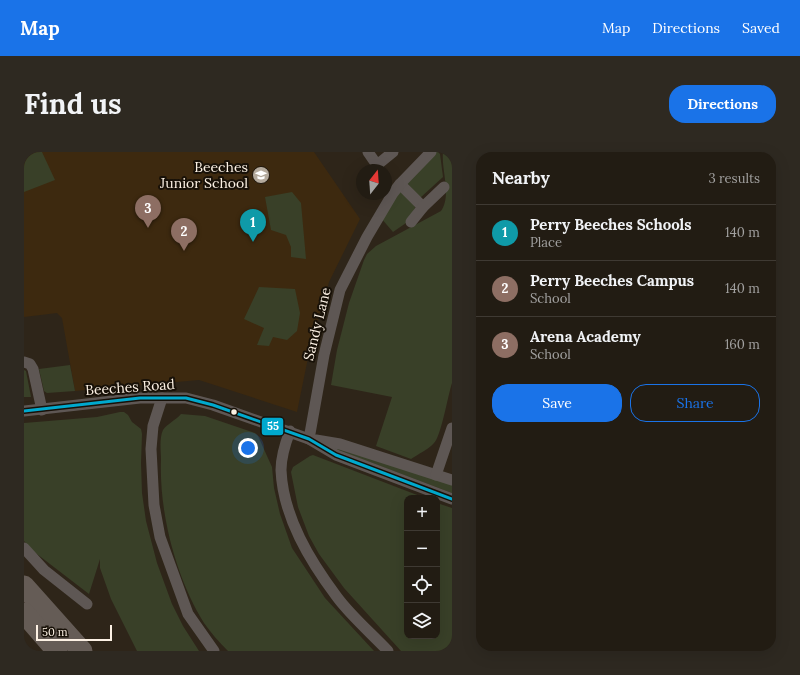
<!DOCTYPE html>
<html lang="en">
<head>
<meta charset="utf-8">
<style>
  body { margin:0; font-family:Lora,serif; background:#2e2921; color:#f1f3f6 }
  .controls { position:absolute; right:12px; bottom:12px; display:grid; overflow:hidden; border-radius:8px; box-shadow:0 4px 16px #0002 }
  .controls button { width:36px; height:36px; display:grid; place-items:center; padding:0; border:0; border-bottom:1px solid #3f3a33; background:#221c13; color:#f1f3f6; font:20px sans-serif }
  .compass { position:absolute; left:332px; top:12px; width:36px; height:36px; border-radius:50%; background:#221c13; box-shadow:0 4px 16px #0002; rotate:17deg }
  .scale { position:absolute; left:12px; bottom:10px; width:76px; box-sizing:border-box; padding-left:4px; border:2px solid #fcf1e4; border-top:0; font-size:11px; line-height:14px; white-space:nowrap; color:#fcf1e4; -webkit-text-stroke:3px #181108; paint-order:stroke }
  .you { position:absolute; left:224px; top:296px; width:14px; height:14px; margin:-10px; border:3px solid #fff; border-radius:50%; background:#1a73e8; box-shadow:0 0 0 6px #1a73e833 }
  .badge { display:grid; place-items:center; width:26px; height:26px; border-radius:50%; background:#1a73e8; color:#fff; font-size:13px; font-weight:700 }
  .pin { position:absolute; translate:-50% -33px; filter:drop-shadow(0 1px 2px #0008) }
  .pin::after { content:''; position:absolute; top:21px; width:14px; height:12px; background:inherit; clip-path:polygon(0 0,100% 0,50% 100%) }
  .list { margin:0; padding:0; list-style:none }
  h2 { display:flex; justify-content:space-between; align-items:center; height:52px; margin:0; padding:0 16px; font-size:17px }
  h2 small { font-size:13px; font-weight:400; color:#a2a1a0 }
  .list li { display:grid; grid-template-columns:26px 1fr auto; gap:12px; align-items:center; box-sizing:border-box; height:56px; padding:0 16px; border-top:1px solid #3f3a33 }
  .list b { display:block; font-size:15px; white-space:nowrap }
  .list p { margin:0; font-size:13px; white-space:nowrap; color:#a2a1a0 }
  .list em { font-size:13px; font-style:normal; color:#a2a1a0 }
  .actions { display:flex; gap:8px; padding:12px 16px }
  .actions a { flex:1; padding:9px 0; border:1px solid #1a73e8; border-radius:16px; text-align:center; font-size:14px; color:#1a73e8 }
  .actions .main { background:#1a73e8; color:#fff }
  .icon { flex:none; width:22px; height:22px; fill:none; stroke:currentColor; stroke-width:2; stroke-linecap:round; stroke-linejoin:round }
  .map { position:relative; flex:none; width:428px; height:499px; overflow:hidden; border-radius:16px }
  header { display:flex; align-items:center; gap:24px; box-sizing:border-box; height:56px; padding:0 20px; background:#1a73e8; color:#fff }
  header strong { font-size:19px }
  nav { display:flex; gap:22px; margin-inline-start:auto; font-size:14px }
  .intro { display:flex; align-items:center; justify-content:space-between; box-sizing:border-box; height:96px; padding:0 24px }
  h1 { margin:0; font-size:28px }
  .button { padding:10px 18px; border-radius:16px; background:#1a73e8; color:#fff; font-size:14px; font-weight:700 }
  main { display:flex; gap:24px; padding:0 24px }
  aside { flex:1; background:#221c13; border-radius:16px; box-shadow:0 4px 16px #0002 }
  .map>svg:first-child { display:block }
  .built { fill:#3d290f }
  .green { fill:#394028 }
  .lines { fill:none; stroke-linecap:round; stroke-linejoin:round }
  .street { stroke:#5e5754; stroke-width:11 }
  .highway { stroke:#655c56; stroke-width:21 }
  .bus-1-casing { stroke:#181108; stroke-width:6 }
  .bus-1 { stroke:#00a9ce; stroke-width:3 }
  .bus-dot { fill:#fcf1e4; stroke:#181108; stroke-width:1.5 }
  .labels { text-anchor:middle; stroke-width:4; stroke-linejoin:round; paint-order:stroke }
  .poi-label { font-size:14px; fill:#fcf1e4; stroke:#181108; text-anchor:end }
  .street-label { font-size:14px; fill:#fcf1e4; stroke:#181108 }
  .line-badge { stroke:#181108; stroke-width:1.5 }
  .badge-label { font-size:11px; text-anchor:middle; font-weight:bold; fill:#fff }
</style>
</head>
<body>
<header>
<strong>Map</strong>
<nav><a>Map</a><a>Directions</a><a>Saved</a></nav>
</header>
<div class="intro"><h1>Find us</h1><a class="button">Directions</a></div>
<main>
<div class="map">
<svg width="428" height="499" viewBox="0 0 428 499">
  <rect width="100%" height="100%" fill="#2e2519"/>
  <!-- built -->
  <path class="built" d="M0 0H290L336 67 305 130 286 196 273 260 175 228 51 239 38 166 33 161 0 165Z"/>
  <!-- green -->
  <g class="green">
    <path d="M0 0H18L31 28 0 40Z"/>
    <path d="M411 0H414L416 2 419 25 396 46 383 31Z"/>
    <path d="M419 0H428V231C424 243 417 285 410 291 404 298 394 302 387 307L352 294 368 245 307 233 313 198 325 151 340 108 343 102 352 94 417 59C428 43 417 18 419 0Z"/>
    <path d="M377 38 390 49 391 56 382 71 369 80 357 66Z"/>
    <path d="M268 40 277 51 282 107 267 105V95L262 83 247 78 241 45Z"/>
    <path d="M235 135 271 137 276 161 273 179 263 188 249 185 245 194 233 193 240 176 220 167Z"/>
    <path d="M46 213 51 239 23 241 20 239 15 217Z"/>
    <path d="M0 218 2 219 7 245H0Z"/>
    <path d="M96 260H100L104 263 108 270 117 277 118 282 117 311 118 341 122 369 133 411 148 452 159 474 175 499H113L87 447 76 416V407L65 442 9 399 0 389V271L73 265Z"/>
    <path d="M157 262 181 264 231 281 234 284 248 315 250 336 256 362 268 396 301 446 350 499H204C195 490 187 481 180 471 152 426 135 361 137 308 137 300 135 286 139 278 143 272 152 268 157 262Z"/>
    <path d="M305 292 428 332V341L303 294Z"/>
    <path d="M289 303 401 346H383V484H413V351L428 356V499H377L320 436 295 402 285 384 274 355 267 320 269 315 286 304Z"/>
  </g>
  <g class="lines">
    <!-- street -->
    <g class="street">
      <path d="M344 0 353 13 369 0"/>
      <path d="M376 32 399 55"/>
      <path d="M387 70 399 55 420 35"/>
      <path d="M0 210 6 212 9 217 18 258"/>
      <path d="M138 246 129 274 127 297 130 353 136 385 164 462 190 499"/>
      <path d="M0 259 116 246H162L189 253 285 287 312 303 428 347"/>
      <path d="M266 279C261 292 257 305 257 318 259 365 286 409 313 445 327 464 348 482 364 499"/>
      <path d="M285 287 300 203 316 138 343 85 369 41 376 32 407 0"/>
      <path d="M292 288 316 292 428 328"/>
      <path d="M412 323 428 276"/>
      <path d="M0 396 20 418 63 452"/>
    </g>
    <!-- highway -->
    <g class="highway">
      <path d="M0 434 58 499"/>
      <path d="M0 461 33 499"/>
    </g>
    <!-- bus-1 casing -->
    <g class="bus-1-casing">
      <path id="bus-1" d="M0 259 116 246H162L189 253 285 287 312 303 428 347"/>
    </g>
    <!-- bus-1 -->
    <use href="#bus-1" class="bus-1"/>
  </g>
  <!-- icons -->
  <defs>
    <g id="school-disc" transform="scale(0.9)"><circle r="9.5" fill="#b4aa9d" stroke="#181108"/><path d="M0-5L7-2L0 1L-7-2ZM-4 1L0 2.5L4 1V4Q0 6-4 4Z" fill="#fff"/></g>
  </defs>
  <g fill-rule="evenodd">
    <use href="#school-disc" x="237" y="23"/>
  </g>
  <!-- markers -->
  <circle class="bus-dot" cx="210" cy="260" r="3.5"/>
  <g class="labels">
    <!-- poi labels -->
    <g class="poi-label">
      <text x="224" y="20">Beeches<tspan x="224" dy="16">Junior School</tspan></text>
    </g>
    <!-- street labels -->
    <g class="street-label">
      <text transform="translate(293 172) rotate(-76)" y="5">Sandy Lane</text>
      <text transform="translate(106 235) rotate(-4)" y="5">Beeches Road</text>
    </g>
  </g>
  <rect class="line-badge" x="237" y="265" width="23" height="19" rx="4" fill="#00a9ce"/>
  <g class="badge-label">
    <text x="249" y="278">55</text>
  </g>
</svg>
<div class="controls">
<button>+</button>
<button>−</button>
<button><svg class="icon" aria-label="locate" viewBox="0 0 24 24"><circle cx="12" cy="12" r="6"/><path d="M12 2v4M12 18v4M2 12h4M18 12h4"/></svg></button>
<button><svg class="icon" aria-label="layers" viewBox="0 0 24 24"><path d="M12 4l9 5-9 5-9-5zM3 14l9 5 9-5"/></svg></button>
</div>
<svg class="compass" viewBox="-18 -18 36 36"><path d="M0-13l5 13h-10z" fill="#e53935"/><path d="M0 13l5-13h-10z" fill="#a2a1a0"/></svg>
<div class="scale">50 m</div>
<div class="you"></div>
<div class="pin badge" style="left:229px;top:90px;background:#0f9aa8">1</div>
<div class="pin badge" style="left:160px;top:99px;background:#8d6e63">2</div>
<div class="pin badge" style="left:124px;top:76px;background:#8d6e63">3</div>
</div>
<aside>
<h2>Nearby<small>3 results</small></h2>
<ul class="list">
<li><span class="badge" style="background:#0f9aa8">1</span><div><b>Perry Beeches Schools</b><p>Place</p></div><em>140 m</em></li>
<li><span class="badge" style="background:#8d6e63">2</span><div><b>Perry Beeches Campus</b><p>School</p></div><em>140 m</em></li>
<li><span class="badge" style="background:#8d6e63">3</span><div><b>Arena Academy</b><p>School</p></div><em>160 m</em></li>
</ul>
<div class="actions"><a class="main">Save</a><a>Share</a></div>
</aside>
</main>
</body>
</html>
